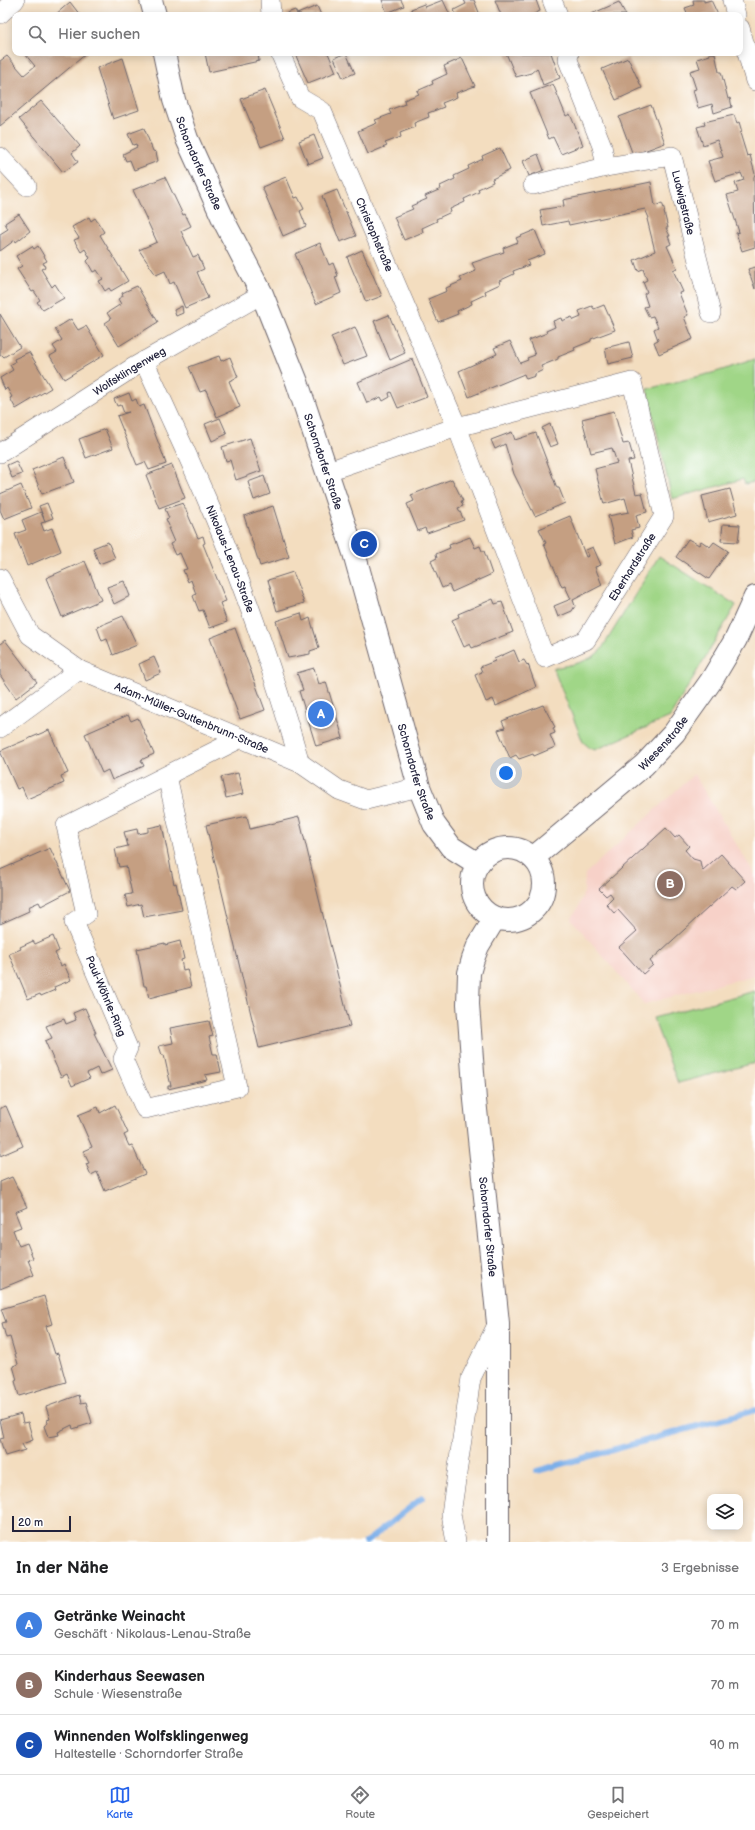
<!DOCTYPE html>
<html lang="de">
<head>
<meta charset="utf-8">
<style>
  body { margin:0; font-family:"Balsamiq Sans",sans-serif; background:#f2f2f2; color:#202124 }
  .controls { position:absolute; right:12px; bottom:12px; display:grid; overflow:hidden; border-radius:8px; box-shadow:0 2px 10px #0003 }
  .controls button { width:36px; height:36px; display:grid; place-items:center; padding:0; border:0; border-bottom:1px solid #e0e0e0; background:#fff; color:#202124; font:20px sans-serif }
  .scale { position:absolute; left:12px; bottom:10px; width:59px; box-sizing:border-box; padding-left:4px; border:2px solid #22223b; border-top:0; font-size:11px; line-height:14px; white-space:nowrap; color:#22223b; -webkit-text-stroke:3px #fff; paint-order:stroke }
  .you { position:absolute; left:506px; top:773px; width:14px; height:14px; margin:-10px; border:3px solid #fff; border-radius:50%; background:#1a73e8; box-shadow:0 0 0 6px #1a73e833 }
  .badge { display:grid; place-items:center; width:26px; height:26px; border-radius:50%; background:#2563eb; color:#fff; font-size:13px; font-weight:700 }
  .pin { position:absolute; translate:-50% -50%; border:2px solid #fff; box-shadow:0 1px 4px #0006 }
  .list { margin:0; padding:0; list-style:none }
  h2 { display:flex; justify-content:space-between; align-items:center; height:52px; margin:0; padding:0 16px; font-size:17px }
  h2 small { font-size:13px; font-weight:400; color:#757577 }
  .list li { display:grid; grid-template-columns:26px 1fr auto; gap:12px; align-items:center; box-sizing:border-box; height:60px; padding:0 16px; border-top:1px solid #e0e0e0 }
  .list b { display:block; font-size:15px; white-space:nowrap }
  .list p { margin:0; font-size:13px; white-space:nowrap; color:#757577 }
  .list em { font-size:13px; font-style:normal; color:#757577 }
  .icon { flex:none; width:22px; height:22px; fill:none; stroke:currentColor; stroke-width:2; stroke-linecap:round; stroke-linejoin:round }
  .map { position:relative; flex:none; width:755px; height:1542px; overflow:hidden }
  .search { position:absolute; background:#fff; box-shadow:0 2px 10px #0003; left:12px; right:12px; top:12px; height:44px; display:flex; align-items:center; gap:10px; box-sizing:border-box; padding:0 14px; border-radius:8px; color:#757577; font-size:15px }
  .sheet { height:232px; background:#fff }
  nav { display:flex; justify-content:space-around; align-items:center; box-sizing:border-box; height:56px; border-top:1px solid #e0e0e0; background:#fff; font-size:11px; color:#757577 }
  nav a { display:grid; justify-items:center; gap:2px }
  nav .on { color:#2563eb }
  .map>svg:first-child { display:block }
  .built { fill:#f7d1c8 }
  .green { fill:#a0d687; stroke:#617c61 }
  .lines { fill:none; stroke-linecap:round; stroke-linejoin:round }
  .stream { stroke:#7cafe9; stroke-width:6 }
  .building { fill:#c59f82 }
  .street-casing { stroke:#6b6369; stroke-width:20 }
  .secondary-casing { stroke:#6b6369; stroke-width:24 }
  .street { stroke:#fff; stroke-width:19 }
  .secondary { stroke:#fff; stroke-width:22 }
  .labels { text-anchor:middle; stroke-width:4; stroke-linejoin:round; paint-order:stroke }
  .street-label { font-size:11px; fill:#22223b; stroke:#fff }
</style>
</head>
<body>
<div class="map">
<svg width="755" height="1542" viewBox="0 0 755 1542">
  <rect width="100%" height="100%" fill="#fff"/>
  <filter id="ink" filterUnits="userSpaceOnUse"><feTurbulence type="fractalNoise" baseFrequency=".025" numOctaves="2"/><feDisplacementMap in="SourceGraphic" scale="8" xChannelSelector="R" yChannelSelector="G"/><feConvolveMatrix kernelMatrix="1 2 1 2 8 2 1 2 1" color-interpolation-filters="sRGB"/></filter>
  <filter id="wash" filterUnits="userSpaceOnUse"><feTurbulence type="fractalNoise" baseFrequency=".012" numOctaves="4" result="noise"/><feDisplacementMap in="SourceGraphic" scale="16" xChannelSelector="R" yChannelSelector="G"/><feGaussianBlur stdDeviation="0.9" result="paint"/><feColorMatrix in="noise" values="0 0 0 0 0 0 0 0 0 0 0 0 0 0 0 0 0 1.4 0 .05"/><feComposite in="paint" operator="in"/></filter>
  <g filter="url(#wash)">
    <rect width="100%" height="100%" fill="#f3ddbf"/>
    <!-- built -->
    <path class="built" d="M694 774 755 875V975L644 1004 571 919 578 908 584 892 585 874Z"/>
    <!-- green -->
    <g class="green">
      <path d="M755 359V482L745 484 743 479 672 499 647 389 716 372Z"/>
      <path d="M659 556 736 605 670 717 595 750 590 748 583 742 553 668C570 665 588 663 601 650Z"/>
      <path d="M755 991V1063L678 1083 653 1018Z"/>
    </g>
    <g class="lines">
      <!-- stream -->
      <g class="stream">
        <path d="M537 1471 755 1410"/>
        <path d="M366 1542 422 1498"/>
      </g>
    </g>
    <g id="blocks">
      <!-- building -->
      <g class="building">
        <path d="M382 0H401L404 6 387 13Z"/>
        <path d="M443 0 450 15H413L411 9 424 4 425 7Z"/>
        <path d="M464 0H474L480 15H456L454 10 466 4Z"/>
        <path d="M495 0H536L540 11 532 15H501Z"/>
        <path d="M693 0H704V2L711 0 718 15H688L685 8 694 5Z"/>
        <path d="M70 2 80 15H55Z"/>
        <path d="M619 2 626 15H589Z"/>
        <path d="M317 6 321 15H282L295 10 297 14Z"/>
        <path d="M24 53H87L0 126V61L7 56 24 75 35 66Z"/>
        <path d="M205 53H258L259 61 209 72Z"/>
        <path d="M303 53H328L336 72 308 83 296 56Z"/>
        <path d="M346 53 355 73 343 78 334 58Z"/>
        <path d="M506 53H551L560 78 543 85 537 68 531 73 516 77Z"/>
        <path d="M709 53H715L719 72H721L728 99 730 98 732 107 714 113 712 104 698 108 693 90 696 89 690 71 700 68 697 59 710 55Z"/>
        <path d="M123 58 139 110 113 119 97 68Z"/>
        <path d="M462 58 475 86 456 93 457 97 442 103 444 107 428 113 429 117 414 123 415 127 400 133 401 137 385 143 387 146 368 154 358 131 377 123 375 120 391 114 389 110 405 104 404 100 419 94 417 91 433 84 432 81 447 74 444 66Z"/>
        <path d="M628 58 642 88 616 100 602 69Z"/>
        <path d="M553 84 566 116 570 114 583 145 561 154 553 137 549 139 530 93Z"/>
        <path d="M265 90 285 138 261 147 241 99Z"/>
        <path d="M41 101 80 146 72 153 78 162 63 172 19 119Z"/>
        <path d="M651 105 665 143 633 155 619 117Z"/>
        <path d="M734 115 737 123 739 122 742 132 740 133 747 156 750 155 755 174 754 177 755 247 742 251 736 233 739 232 727 195 738 192 735 183 744 180 741 173 715 181 708 161 723 157 718 142 717 140 703 145 697 127 705 125 704 122Z"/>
        <path d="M144 128 153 151 156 152 158 161 134 170 130 160 126 161 123 154 137 147 136 144 133 145 128 134Z"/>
        <path d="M314 135 323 158 308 164 299 141Z"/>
        <path d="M500 148 510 170 492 179 493 182 478 189 479 192 464 199 465 202 450 209 451 212 436 219 437 221 422 228 423 232 404 240 394 217 413 209 411 206 427 199 425 196 441 189 440 186 455 179 454 176 469 169 468 166 483 159 482 156Z"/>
        <path d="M538 154 544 170 529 176 523 161Z"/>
        <path d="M165 177 183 215 185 214 191 226 181 231 193 257 198 255 204 269 197 272 208 298 185 308 174 282 170 284 165 271 156 275 139 250 157 242 133 190Z"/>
        <path d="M286 177 295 198 298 197 304 209 300 211 306 226 283 236 262 187Z"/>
        <path d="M651 182 655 206 662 203 665 211 664 212 668 228H666L670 236H668L671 244 667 246 677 268 673 270 683 292 679 293 688 315 684 317 693 339 659 354 654 342 658 340 654 329 658 327 653 316 649 317 644 307 648 306 644 294 647 292 643 282 647 280 643 269 638 271 634 260 655 251 647 219 649 218 645 209 569 225 568 221 543 226 540 210 564 206 563 200Z"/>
        <path d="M337 190 356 236 340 242 322 196Z"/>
        <path d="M19 214 30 231 16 242 15 240 0 251V234L8 229 5 223Z"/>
        <path d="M89 217 91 221 95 218 104 232 100 235 128 281 111 291 109 288 105 291 99 281 103 279 97 270 93 272 87 261 90 258 85 249 81 252 74 240 79 238 72 227Z"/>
        <path d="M535 230 545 254 527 261 529 265 513 271 514 274 499 281 500 284 485 291 486 294 471 301 472 304 457 311 458 314 438 322 428 299 447 291 446 288 462 281 460 278 476 271 472 263 504 252 503 248 518 242 516 238Z"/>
        <path d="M320 243 329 265 333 263 338 276 335 277 341 293 316 304 295 254Z"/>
        <path d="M32 246 34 249 38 246 47 261 43 263 45 267 41 269 52 287 55 284 64 298 43 310 37 302 40 300 34 291 32 292 17 269 22 266 16 256Z"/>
        <path d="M362 250 382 296 366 302 347 257Z"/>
        <path d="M755 267V289L748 269Z"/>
        <path d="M137 286 158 322 119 346 105 323 111 319 107 313 121 304 118 299 123 296 122 293Z"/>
        <path d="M604 305 615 330 591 339V341L574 348 575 350 558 357V359L541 366 543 370 535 374V376L526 379 524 374 469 397 459 371 497 354 494 348 510 341 520 363 528 360 527 358 535 355 529 340 547 333 546 331 555 327 553 321 561 318 562 321 572 317 574 320 581 317 579 311 592 306 594 309Z"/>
        <path d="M182 306 183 313 176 316 174 310Z"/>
        <path d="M0 314 20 347 4 357 2 355 0 356Z"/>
        <path d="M389 315 405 353 390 360 374 321Z"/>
        <path d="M71 319 78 330 86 326 104 355 64 379 50 356 57 352 53 346 62 340 55 329Z"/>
        <path d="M355 327 367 356 343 365 331 337Z"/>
        <path d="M629 342 633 358 608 364 605 348Z"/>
        <path d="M29 352 51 388 16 409 10 398 12 397 7 388 5 390 0 378 13 370 10 365 15 362 14 359Z"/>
        <path d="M219 356 221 361 230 357 238 377 229 381 240 407 217 417 206 390 200 392 189 367Z"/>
        <path d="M412 359 427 397 398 408 391 392 389 393 390 397 383 401 381 397 367 403 358 382Z"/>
        <path d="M129 393 132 401 136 399 139 407 144 405 163 455 166 464 149 470 145 462 137 465 117 416 129 412 124 413 121 405 117 406 114 399Z"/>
        <path d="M614 411 623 444 629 443 634 460 628 461 636 494 642 493 647 512 636 515 639 528 631 530 633 537 615 544 608 516 629 512 625 498 604 504 595 469 617 463 612 448 591 453 582 419Z"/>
        <path d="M220 418 227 434 212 441 205 424Z"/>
        <path d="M550 424 558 444 550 447 542 428Z"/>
        <path d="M105 429 113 448 86 458 79 439Z"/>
        <path d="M512 432 515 440 536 433 557 488H559L565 503 535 516 514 474 505 444 495 449 491 440Z"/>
        <path d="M250 438 261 471 236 480 230 460 226 461 222 447Z"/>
        <path d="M64 457 74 482 42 494 32 470Z"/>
        <path d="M16 461 22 474 12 478 7 465Z"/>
        <path d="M172 465 185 498 159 508 146 475Z"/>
        <path d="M264 476 270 494 254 500 248 482Z"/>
        <path d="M452 479 463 501H461L463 506 458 508 464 520 427 533 425 528 418 531 407 504 414 501 411 495Z"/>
        <path d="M21 485 31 508 4 519 0 510V494Z"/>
        <path d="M730 489 737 514 708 522 702 496Z"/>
        <path d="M47 503 53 518 45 521 39 506Z"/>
        <path d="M183 503 198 538 203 536 205 543 203 544 226 601 220 603 227 622 210 628 203 610 199 611 193 596 196 594 191 580 188 582 183 570 187 569 180 553 175 555 170 544 174 542 168 528H170L166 519 169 518 165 509Z"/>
        <path d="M273 506 289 557 260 566 244 516Z"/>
        <path d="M41 512 45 522 41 523 44 531 52 528 61 551 27 566 15 534 26 530 22 520Z"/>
        <path d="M570 516 586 557 589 556 586 550 593 547 601 565 595 567 602 585 573 600 575 606 572 611 558 617 554 606 571 599 565 586 562 587 544 544 546 543 539 529Z"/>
        <path d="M723 524 740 525 738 542 721 541Z"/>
        <path d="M470 537 475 548 480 546 482 551H484L492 574 452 592 449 585 442 588 431 561 437 558 436 554 450 548 449 545Z"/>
        <path d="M688 539 699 545 701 541 710 547 714 542 728 551 709 579 676 557Z"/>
        <path d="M108 542 115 558 99 564 93 548Z"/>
        <path d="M85 561 101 600 62 617 46 578Z"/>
        <path d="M293 572 304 603 277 611 268 580Z"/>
        <path d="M124 581 130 596 114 604 107 587Z"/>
        <path d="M493 599 495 604 502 602 513 632 472 648 470 644 464 647 452 620 459 617 458 614Z"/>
        <path d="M301 613 303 621 310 618 319 648 310 651V654L288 658 276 621Z"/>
        <path d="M123 616 137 645 113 655 107 639 102 641 97 627Z"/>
        <path d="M235 628 265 710 240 719 210 638Z"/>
        <path d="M5 640 37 682 16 698 0 675V644Z"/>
        <path d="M514 650 519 662 524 660 527 665 528 664 536 687 496 706 493 699 486 702 475 675 482 672 480 667 495 661 494 659Z"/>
        <path d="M154 657 161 673 145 680 139 664Z"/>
        <path d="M314 668 319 684 326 682 343 738 316 746 299 691 303 690 297 673Z"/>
        <path d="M543 705 555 727 553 728 555 733 550 735 555 747 534 756 533 754 519 759 516 755 510 758 498 730 505 728 502 721Z"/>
        <path d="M128 715 131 721 138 718 154 754 141 760 144 766 112 780 108 770 102 773 85 734Z"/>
        <path d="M49 730 68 773 61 776 64 783 27 799 22 787 17 789 0 751Z"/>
        <path d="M238 773 243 794 226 798 221 777Z"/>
        <path d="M247 816 250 829 299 817 350 1026 259 1048 206 825Z"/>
        <path d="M162 825 174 884 176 883 182 910 144 917 141 904 128 907 125 895 132 894 126 866 119 867 115 849 128 846 124 832 137 829 138 834 148 832V828Z"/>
        <path d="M666 828 675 838 679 835 689 846 685 850 693 859 700 861 701 867 703 870 721 854 745 881 736 889 732 886 650 961 653 965 643 974 619 947 637 931 618 910 614 913 606 904 613 897 610 893 606 896 599 889Z"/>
        <path d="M50 848 70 891 41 906 39 902 28 907 29 911 0 924V870Z"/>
        <path d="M53 936 59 951 55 953 61 966 64 964 71 980 54 987 55 990 41 996 40 994 28 999 9 954 21 949 20 947 33 941 35 944Z"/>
        <path d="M180 941 184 959 181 960 183 970 187 969 191 987 149 998 146 986H144L137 949 165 943V945Z"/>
        <path d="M85 1008 96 1033H94L112 1070 100 1075 97 1068 87 1073 90 1078 72 1086 67 1074 61 1077 45 1041 52 1038 46 1026 64 1019 66 1024 76 1020 73 1013Z"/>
        <path d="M209 1021 213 1036 209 1037 213 1054H217L221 1072 205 1075 207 1080 168 1089V1086H171L164 1055H162L159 1046 173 1043 170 1028Z"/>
        <path d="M115 1105 128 1133 124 1135 129 1146 132 1145 145 1174 105 1191 97 1172 91 1175 86 1164 89 1163 83 1151 92 1147 78 1115 98 1107 100 1113Z"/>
        <path d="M6 1106 23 1146 0 1156V1108Z"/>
        <path d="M12 1177 27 1207 15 1212 21 1227 13 1230 19 1246 27 1243 33 1258 28 1260 34 1275 0 1289V1182Z"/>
        <path d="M44 1296 52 1324 46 1326 55 1354 58 1353 66 1382 19 1396 15 1381 17 1380 13 1366 18 1364 10 1337 6 1338 2 1323 6 1322 1 1309Z"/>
        <path d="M79 1395 81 1403 86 1402 92 1423 73 1429 72 1425 58 1432 59 1435 48 1437 44 1426 48 1423 47 1420 50 1419 46 1407Z"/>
        <path d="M21 1414 23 1423 28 1422 33 1440 22 1444 25 1450 5 1456 0 1439 4 1438 0 1420Z"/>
      </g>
    </g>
  </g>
  <g filter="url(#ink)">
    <use href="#blocks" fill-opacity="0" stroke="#6b6369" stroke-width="1"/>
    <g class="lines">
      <!-- street casing -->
      <g class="street-casing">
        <g id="street">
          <path d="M270 0 271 15"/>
          <path d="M552 0 558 15"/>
          <path d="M732 0 736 15"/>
          <path d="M0 14 15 0"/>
          <path d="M740 28 755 81"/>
          <path id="s1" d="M280 53 300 98 322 111 457 427 545 658 586 640 664 516 632 382 457 427 328 471"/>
          <path d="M569 53 568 60 602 146 606 167"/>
          <path d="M0 157 27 186"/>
          <path id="s2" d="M533 185 606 167 672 156 711 313"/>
          <path id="s3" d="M144 361C165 407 187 453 207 500 244 585 274 674 300 763"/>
          <path id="s4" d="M0 453 134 367 262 294"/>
          <path id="s5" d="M0 578 30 635 79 670 300 763 339 790 366 800 419 787"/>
          <path d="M0 728 79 670"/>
          <path d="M167 776 237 1087 145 1109 123 1059 128 1048 74 922 86 914 66 826 241 738"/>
          <path d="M456 1542 451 1514 471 1378 498 1323"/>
        </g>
      </g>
      <!-- secondary casing -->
      <g class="secondary-casing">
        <g id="secondary">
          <path d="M151 0 155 15"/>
          <path id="s6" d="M164 53 174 100 187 139 225 223 262 294 297 382 354 553 419 787 434 824 451 847 478 864"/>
          <circle cx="508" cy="884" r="36"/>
          <path id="s7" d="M533 858 644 765 674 733 711 681 736 639 755 597"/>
          <path id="s8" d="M495 918 478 946 473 959 469 973 468 1004 475 1100 498 1323V1542"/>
        </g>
      </g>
      <!-- street -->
      <use href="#street" class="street"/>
      <!-- secondary -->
      <use href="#secondary" class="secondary"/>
    </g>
  </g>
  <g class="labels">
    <!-- street labels -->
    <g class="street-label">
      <text dy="4" stroke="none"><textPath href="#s6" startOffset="116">Schorndorfer Straße</textPath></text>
      <text dy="4" stroke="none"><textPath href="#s2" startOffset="190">Ludwigstraße</textPath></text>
      <text dy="4" stroke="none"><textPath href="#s1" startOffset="209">Christophstraße</textPath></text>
      <text dy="4" stroke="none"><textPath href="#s4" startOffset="153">Wolfsklingenweg</textPath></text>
      <text dy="4" stroke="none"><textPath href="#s6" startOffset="440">Schorndorfer Straße</textPath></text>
      <text dy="4" stroke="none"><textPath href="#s3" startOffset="216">Nikolaus-Lenau-Straße</textPath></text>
      <text dy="4" stroke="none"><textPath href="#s1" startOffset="797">Eberhardstraße</textPath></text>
      <text dy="4" stroke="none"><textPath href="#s5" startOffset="247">Adam-Müller-Guttenbrunn-Straße</textPath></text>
      <text dy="4" stroke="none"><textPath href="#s7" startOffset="174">Wiesenstraße</textPath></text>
      <text dy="4" stroke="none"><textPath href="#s6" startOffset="764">Schorndorfer Straße</textPath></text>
      <text transform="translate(106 996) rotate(67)" y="4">Paul-Wöhrle-Ring</text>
      <text dy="4" stroke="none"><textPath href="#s8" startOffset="316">Schorndorfer Straße</textPath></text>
    </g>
  </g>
</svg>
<div class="controls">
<button><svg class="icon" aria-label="layers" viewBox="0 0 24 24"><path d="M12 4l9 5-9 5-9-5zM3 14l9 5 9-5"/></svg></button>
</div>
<div class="scale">20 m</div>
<div class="you"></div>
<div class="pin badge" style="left:321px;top:714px;background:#3f7fe0">A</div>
<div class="pin badge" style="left:670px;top:884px;background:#8d6e63">B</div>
<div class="pin badge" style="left:364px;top:544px;background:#1a4fb4">C</div>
<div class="search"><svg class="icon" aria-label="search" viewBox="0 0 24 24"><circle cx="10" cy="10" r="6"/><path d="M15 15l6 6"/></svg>Hier suchen</div>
</div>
<section class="sheet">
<h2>In der Nähe<small>3 Ergebnisse</small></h2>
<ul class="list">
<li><span class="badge" style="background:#3f7fe0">A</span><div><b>Getränke Weinacht</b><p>Geschäft · Nikolaus-Lenau-Straße</p></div><em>70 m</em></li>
<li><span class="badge" style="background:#8d6e63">B</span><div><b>Kinderhaus Seewasen</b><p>Schule · Wiesenstraße</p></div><em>70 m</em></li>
<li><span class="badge" style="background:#1a4fb4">C</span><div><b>Winnenden Wolfsklingenweg</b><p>Haltestelle · Schorndorfer Straße</p></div><em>90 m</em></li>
</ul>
</section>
<nav>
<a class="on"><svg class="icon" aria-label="map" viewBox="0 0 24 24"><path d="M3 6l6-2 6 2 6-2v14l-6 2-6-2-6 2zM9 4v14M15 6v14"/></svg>Karte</a>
<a><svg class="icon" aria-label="directions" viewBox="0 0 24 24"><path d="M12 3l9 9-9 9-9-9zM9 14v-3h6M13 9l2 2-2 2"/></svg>Route</a>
<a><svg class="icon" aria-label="saved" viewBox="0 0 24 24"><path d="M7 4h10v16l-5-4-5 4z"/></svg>Gespeichert</a>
</nav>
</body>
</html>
